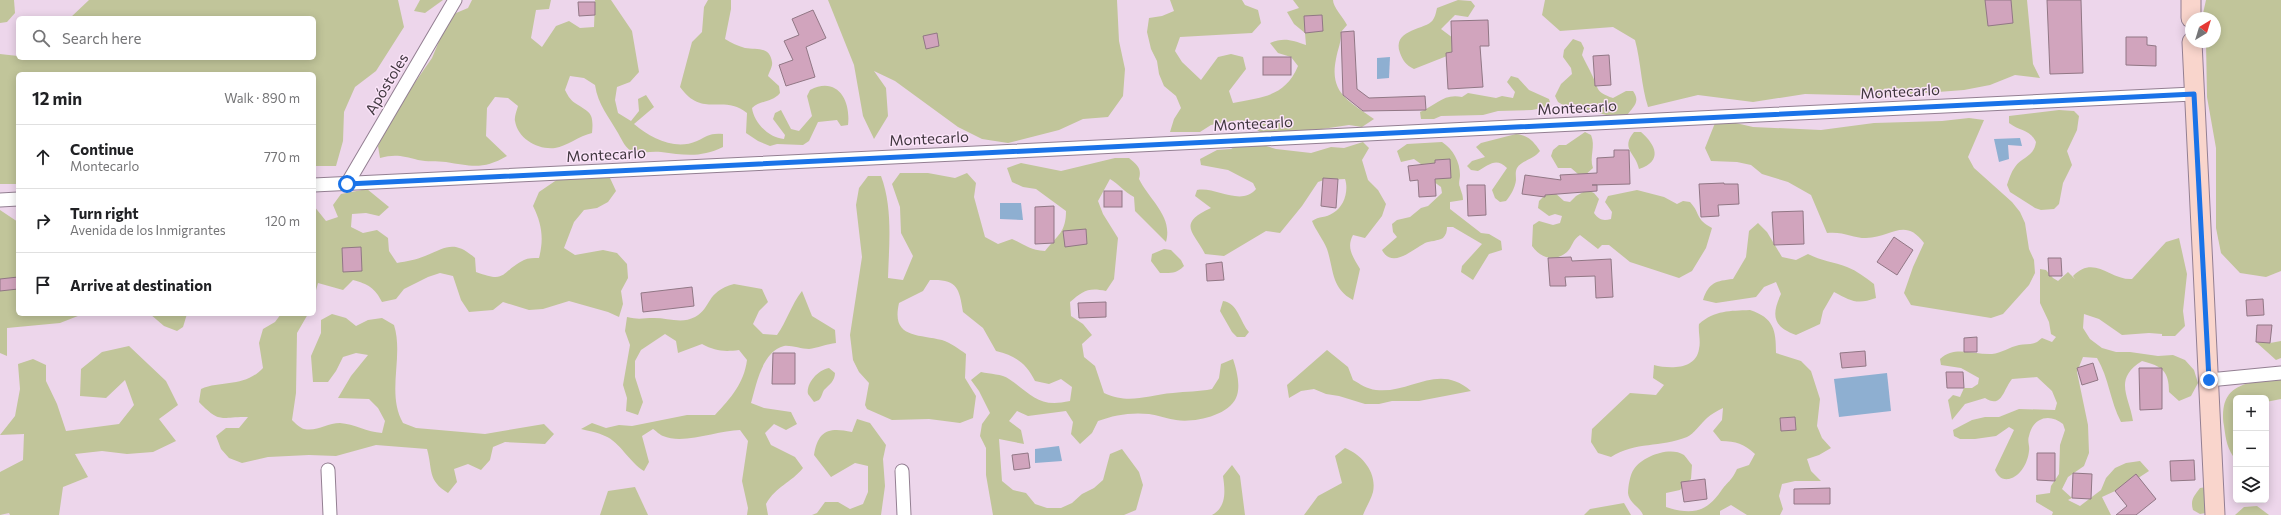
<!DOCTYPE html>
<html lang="en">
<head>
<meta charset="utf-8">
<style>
  body { margin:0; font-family:Commissioner,sans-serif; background:#f6f6f6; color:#202124 }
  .controls { position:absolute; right:12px; bottom:12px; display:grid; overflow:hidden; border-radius:6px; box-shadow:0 2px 10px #0003 }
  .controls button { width:36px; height:36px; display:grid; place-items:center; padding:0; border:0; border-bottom:1px solid #e0e0e0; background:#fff; color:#202124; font:20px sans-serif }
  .compass { position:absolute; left:2185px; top:12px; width:36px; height:36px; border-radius:50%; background:#fff; box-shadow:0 2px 10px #0003; rotate:38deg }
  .stop { position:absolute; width:12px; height:12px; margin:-9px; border:3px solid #1a73e8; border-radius:50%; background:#fff }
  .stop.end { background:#1a73e8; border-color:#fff; box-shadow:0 1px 4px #0008 }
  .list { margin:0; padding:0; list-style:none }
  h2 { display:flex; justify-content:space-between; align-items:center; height:52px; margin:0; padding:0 16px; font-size:17px }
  h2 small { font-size:13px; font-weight:400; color:#757577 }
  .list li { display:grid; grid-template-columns:26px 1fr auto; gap:12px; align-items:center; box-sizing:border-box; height:64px; padding:0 16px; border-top:1px solid #e0e0e0 }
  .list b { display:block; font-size:15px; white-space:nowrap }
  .list p { margin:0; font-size:13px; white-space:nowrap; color:#757577 }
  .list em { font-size:13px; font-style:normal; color:#757577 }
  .icon { flex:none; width:22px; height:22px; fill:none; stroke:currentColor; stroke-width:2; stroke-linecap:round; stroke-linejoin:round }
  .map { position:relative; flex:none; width:2281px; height:515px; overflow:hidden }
  .search { position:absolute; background:#fff; box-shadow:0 2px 10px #0003; left:16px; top:16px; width:300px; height:44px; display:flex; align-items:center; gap:10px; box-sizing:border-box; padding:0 14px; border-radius:6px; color:#757577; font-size:15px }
  .panel { position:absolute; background:#fff; box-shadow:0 2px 10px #0003; left:16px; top:72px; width:300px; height:244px; border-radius:6px }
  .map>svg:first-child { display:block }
  .green { fill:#c1c59a }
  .water { fill:#8eafd1 }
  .building { fill:#d1a4bd; stroke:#917785 }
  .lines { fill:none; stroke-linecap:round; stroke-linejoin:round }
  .minor-casing { stroke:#937f92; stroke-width:15 }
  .secondary-casing { stroke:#937f92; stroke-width:21 }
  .minor { stroke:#fff; stroke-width:13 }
  .secondary { stroke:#f9d5cc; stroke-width:19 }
  .route { stroke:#1a73e8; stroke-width:5 }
  .labels { text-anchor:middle; stroke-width:3; stroke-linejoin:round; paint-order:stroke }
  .street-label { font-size:15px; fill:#40373f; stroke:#fbe4f9 }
</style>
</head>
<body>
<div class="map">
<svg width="2281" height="515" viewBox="0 0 2281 515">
  <rect width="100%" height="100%" fill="#edd6eb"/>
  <!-- green -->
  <g class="green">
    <path d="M0 0H14L15 13 7 22 0 23Z"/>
    <path d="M89 0H398L404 27 376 71 355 87 344 112 343 141 336 166H314V74H18V184H0V54L18 56V58H314V18H70Z"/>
    <path d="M420 0H443L425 13 414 11Z"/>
    <path d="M472 0H551L549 9 536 10 531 38 542 47 556 26 569 21 580 28 594 27 595 0H611L632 31 639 72 630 82 617 87 615 100 618 113 631 121 639 111 638 99 646 95 654 107 634 124C651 138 675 151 697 141 708 136 709 133 723 134V147C701 158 684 155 661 152 652 151 642 153 633 153 625 147 623 142 618 133 609 117 598 105 595 85L584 78 570 76 565 90C567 94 570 100 575 103 590 113 594 112 592 133 579 136 567 146 555 148 538 150 518 139 515 121 514 117 517 110 518 106L508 98 495 97 487 108 486 136 507 156C483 170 471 166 446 162 437 161 427 162 418 160 403 156 395 154 380 158L378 146 395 111 432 58 447 22 456 13 468 8Z"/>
    <path d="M708 0H731V9L725 39C731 43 738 46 745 48 756 50 770 46 772 62 773 66 769 72 768 76L779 86 780 93C772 103 760 100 752 108 754 123 769 138 784 139L785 135 773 119 775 113 781 110 791 129 799 131 812 116 807 96 810 90C837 76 851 100 848 125L841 126 837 120 818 122 809 141 803 145 777 144 770 146 758 141 746 133 747 113C723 93 703 119 680 87L692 42 702 32 704 7Z"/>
    <path d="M828 0H1117L1119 41 1125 69 1123 96 1108 117 1083 119 1059 130 1008 143 982 139 958 127 895 81 874 71 886 88 888 116 874 139 863 116 854 65Z"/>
    <path d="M1170 0H1242L1245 5 1258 10 1261 23 1252 33 1180 37 1175 51 1182 62 1201 80 1218 57 1231 54 1243 57 1246 69 1229 91 1233 103C1262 97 1285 97 1298 66L1291 57 1278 53 1270 43C1284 37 1292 40 1306 45L1305 33 1294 24 1287 12 1299 8 1293 0H1333C1333 7 1343 17 1347 25L1341 32C1341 44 1338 48 1336 59 1329 93 1349 101 1374 119L1362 127 1349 125 1322 129 1264 134 1238 120 1211 125 1200 132H1170L1174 119 1181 108 1176 96 1164 86 1159 74 1157 61 1151 49 1147 32 1149 18 1162 16 1174 11Z"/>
    <path d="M1458 0 1471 1 1475 6 1468 17 1455 15 1441 29 1453 38 1452 54 1414 69C1406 65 1403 61 1400 53 1392 30 1422 30 1431 22 1435 19 1436 12 1437 8Z"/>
    <path d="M1545 0H2027L2033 64 2040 78 2015 75 1990 85 1964 90 1885 96 1805 94 1753 102 1698 95 1648 107C1641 85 1641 62 1635 40L1613 27 1560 31 1542 15Z"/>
    <path d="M2206 0H2281V271L2266 277 2240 273 2221 253 2216 228V148L2207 97 2206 42H2215V18H2202Z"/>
    <path d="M1573 39 1581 42 1584 48 1582 55C1585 62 1589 68 1592 75 1599 89 1595 92 1613 98L1626 91H1633C1640 101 1635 105 1628 114 1606 122 1589 104 1571 110L1558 102 1555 96 1561 84 1572 74 1571 68 1563 57 1564 50Z"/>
    <path d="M1511 76 1518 78 1529 90 1549 99 1551 106 1532 110 1498 111 1483 115 1441 116 1434 119H1421L1420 112C1436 105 1444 93 1462 97L1468 93 1496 98 1502 96 1513 98 1515 92 1507 82Z"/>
    <path d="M2059 110 2074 111 2079 116 2077 130 2067 151 2072 165 2063 183 2059 204 2054 209 2041 210 2035 208 2010 192 2007 185C2009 179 2011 172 2015 167 2022 157 2034 157 2036 142 2030 129 2019 131 2009 123V116Z"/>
    <path d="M1969 118 1984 120 1968 157 1974 168 2012 202 2020 212 2025 223 2029 249 2034 260 2035 273 2029 285 2003 314 1991 318 1911 305 1904 293 1913 267 1924 243C1905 217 1892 237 1866 238 1853 238 1843 231 1827 233L1811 195 1788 182 1762 174 1751 165 1737 162 1711 161 1705 148 1715 123 1727 121 1753 127 1821 130 1874 123 1942 121Z"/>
    <path d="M1585 132 1591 135C1596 146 1589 157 1593 168L1584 176 1578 174 1571 168H1558L1551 156 1553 150 1559 145H1566Z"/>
    <path d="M1634 132H1641C1656 145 1663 161 1639 169 1636 153 1620 149 1634 132Z"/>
    <path d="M1516 134C1528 135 1534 142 1540 151 1534 159 1521 161 1517 168 1515 172 1516 176 1516 180 1515 188 1511 195 1506 201L1500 202 1495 198 1492 190 1507 168C1496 157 1489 165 1478 171L1471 170 1467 166 1472 161 1485 157 1476 147 1481 143Z"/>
    <path d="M1363 142 1369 148 1362 160 1368 180 1378 190 1386 204 1382 216 1365 238 1353 235C1346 248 1353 257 1360 269L1353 300C1331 288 1334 270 1327 249 1323 239 1316 231 1312 221 1319 216 1326 218 1333 213 1344 207 1349 191 1345 179L1324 180 1318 182 1302 206 1280 233 1266 231 1224 256 1205 254C1194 232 1176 224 1211 208L1195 196 1197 190C1215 186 1241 207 1256 189L1253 183 1228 170 1201 165 1200 159 1217 150 1231 149 1236 146 1263 145 1276 149 1311 153 1331 147 1344 148Z"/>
    <path d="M1442 142C1453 149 1460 162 1460 175 1460 179 1458 184 1460 187 1461 192 1463 194 1463 200L1450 202V209L1481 233 1489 234 1501 241 1502 250 1489 254 1473 280 1461 272 1462 266 1482 244 1453 227H1447C1447 231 1446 235 1443 238 1438 241 1430 241 1425 243 1412 250 1392 269 1382 250L1397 237 1393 232 1392 224 1397 220 1410 217 1421 208 1428 206 1442 193 1441 187 1430 179 1425 167 1414 159 1401 162 1397 151 1407 144Z"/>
    <path d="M1115 158H1129C1137 165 1142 168 1139 179 1150 201 1173 216 1166 242L1135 211 1134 197C1123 191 1120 185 1110 179L1098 201 1103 214 1118 238 1114 279 1106 291C1088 287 1083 291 1070 302L1071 316 1083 324 1092 335 1082 344 1084 357 1095 366 1104 393C1130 405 1146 395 1173 393 1186 391 1199 392 1212 389L1219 378 1221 364 1233 359C1237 371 1241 387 1236 398 1228 416 1193 423 1176 420 1167 419 1158 415 1149 414 1131 412 1114 415 1098 421L1092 433 1080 444 1071 434 1073 422 1066 411 1028 416 1017 411 1009 421 1021 430 1024 444 999 439 1002 481 1013 490 1026 493 1035 504 1047 508H1061L1072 503 1082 494 1094 488 1103 480 1110 454 1122 449 1139 472 1143 485 1136 510 1124 515H993L986 475V448L980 436 982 424 990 413 979 391 971 380 981 372C990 374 1002 374 1009 379 1033 395 1038 408 1070 401L1072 387 1061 379 1049 384 1035 381C1026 363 1016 356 996 351L983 328 963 312C959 287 957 279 930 280L923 291 899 303C891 338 917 334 942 340 951 343 959 349 966 354L965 378 976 396 973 418 960 423 929 419 892 420 867 409 865 405 869 383 859 372 853 360 850 335 862 257 856 205 859 188 868 176H881C893 208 889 245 888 278L903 280 913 256 901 233 900 207 892 184 900 173H928L955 178 967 173 976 183 974 197 985 237 998 244 1012 239C1026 245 1029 250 1045 251 1058 235 1066 232 1066 211L1036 189 1023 187 1012 182 1007 168 1021 163 1061 171Z"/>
    <path d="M601 167 610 178 616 191 608 202 597 208 584 210 574 222 564 248 575 255 603 250 617 253 627 264 628 278 621 291 623 304 619 317 608 312 569 301 543 309 529 310 503 302 493 310 469 312 461 300 453 276 440 273 428 277 404 289 396 299 382 302C375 288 368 284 353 280L343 290 318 283 314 298V206L326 221 338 217 333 205 341 194 367 189 389 207 379 216 366 213 352 214 351 227 363 233 377 230 388 238 389 251 397 263C407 261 416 260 425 256 447 247 454 240 475 258L476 272C508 284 500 272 524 260 528 258 534 258 539 258 544 239 542 224 533 206L539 192 561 177Z"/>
    <path d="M1587 190 1594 193 1599 199 1594 213C1599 220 1603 221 1611 219L1612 212 1605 202 1608 196 1637 190 1664 197 1677 204 1683 201 1690 202C1701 214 1695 219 1712 228L1706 248 1692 271 1679 278 1630 262 1609 245H1602L1598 249 1580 235C1572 240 1573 246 1567 252 1554 263 1541 258 1532 246L1533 225 1539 221 1553 225 1560 223 1562 216 1555 214 1549 216 1538 208 1539 201 1546 194 1554 192 1564 201 1570 202 1576 196Z"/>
    <path d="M0 210 18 222V314H83L60 323 7 328V356L0 353Z"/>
    <path d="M1758 223 1767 232 1782 257 1796 260 1808 254C1821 261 1834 262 1847 267 1857 271 1865 277 1874 284L1876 298C1857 305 1851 301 1834 292L1823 311 1820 324 1796 335C1773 327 1771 315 1781 294L1776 282 1764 287 1756 297 1716 303 1703 300C1709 282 1716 281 1733 279L1746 257 1749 231Z"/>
    <path d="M2179 238 2187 274 2183 311 2185 326 2175 336H2162V334L2149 333 2122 335 2099 319 2084 314 2083 328 2090 339 2102 348 2116 352H2130L2158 356 2173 355 2185 360 2194 370 2198 383 2191 396 2179 401 2169 392C2169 371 2162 366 2142 361 2113 379 2129 396 2133 421L2121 422C2110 401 2109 378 2097 358L2083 357 2077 372 2088 425 2089 453 2084 466 2068 477 2062 489 2072 498 2068 500 2080 506 2101 490 2106 478 2115 468 2126 463 2140 461 2149 471 2126 486 2102 497 2111 515H2052L2053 512 2036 502V495L2050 493 2051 486 2059 474 2060 445 2065 430 2063 424C2050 413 2033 417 2029 436 2027 441 2030 446 2029 451 2028 462 2021 476 2009 479 2001 480 1998 476 1995 470L2014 430 2009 427 1996 436 1975 439H1960L1954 436 1953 430 1972 420 1985 417H1999L2019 409 2055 410 2057 403 2052 391 2037 377 2012 379C2003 390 2002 409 1985 398L1965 404 1952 420 1948 400 1953 395 1960 397 1964 388H1972L1978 384 1979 378 1961 368 1941 365 1940 359C1955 345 1974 355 1992 354 2001 353 2010 347 2019 345 2025 344 2032 345 2037 342 2039 341 2040 339 2042 338L2052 342 2056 337 2051 334 2049 322 2040 303V269L2046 270 2053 278 2058 281 2068 272 2075 279 2073 276C2094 254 2110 280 2132 279L2166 242Z"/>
    <path d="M1164 249 1171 250 1181 260 1184 266C1176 274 1171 273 1160 273L1151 261 1152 254Z"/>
    <path d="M734 284 762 289 768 302 759 311 753 324 763 334 777 335C787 321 791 305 802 291L812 316 835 330 836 343C827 344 817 348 809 349 801 349 791 345 784 346 762 351 756 386 751 403L764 408 791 412 797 424 786 430 774 424 765 433 771 445 795 457 803 468C791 483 776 486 766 504L768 515H747L748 508 742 481 748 441 740 430C719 430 684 445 663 436 660 435 656 431 653 429L642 436 649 462 644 471C629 462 620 442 605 436 597 432 589 431 581 429L592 423 606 428 619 425 632 426 687 415H715C731 398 744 383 747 360L739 350C724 352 715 351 702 344L678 353 676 341 665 334 641 350 635 361V377L643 402 638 415 626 411 627 398 623 385 630 345 625 331 627 317C639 320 643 318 654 318 668 318 682 324 695 317 712 308 705 292 734 284Z"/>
    <path d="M1223 301C1238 303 1240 322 1249 332L1245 337H1237L1232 332 1220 311Z"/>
    <path d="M1750 310C1774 318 1776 330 1776 353L1801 361 1811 371 1820 399 1817 426 1822 438 1831 448 1819 455 1807 459 1811 471 1821 481H1795L1782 484 1779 496 1783 509 1780 515H1747L1731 505 1720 511V515H1643C1640 507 1629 503 1628 493 1628 487 1630 474 1634 469 1643 456 1670 446 1684 455 1687 458 1689 462 1692 465L1691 479 1680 490 1666 493V507C1691 515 1706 513 1721 491 1728 481 1731 482 1737 469L1749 465 1755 454C1744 444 1736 441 1721 441L1713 431 1722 420 1723 408C1717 411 1711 414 1707 418 1701 423 1694 434 1687 437 1660 448 1636 441 1611 457L1598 453 1591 442 1592 429 1630 393 1656 395 1664 385 1653 378 1654 365C1669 369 1696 370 1699 349 1701 341 1698 332 1699 324 1715 310 1730 311 1750 310Z"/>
    <path d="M150 314H187L183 327 177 331 164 326Z"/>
    <path d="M281 314H308L297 333 296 393 292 420C295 423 300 428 304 429 317 432 327 423 340 423 354 424 367 432 382 433L385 421 378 408 369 399 338 398 351 376 368 355 356 353 343 357 336 371 328 382H313L311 356 321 333V320L332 314 346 318 356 326 368 320 382 318 394 325C404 357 386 393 403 423L416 428 485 434 544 424 554 434 545 444 505 442 493 447 490 460 481 470 468 464 454 469 457 482 448 493C427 480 433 470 427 449L376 445 336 456 309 455 268 457 242 463 229 458 221 449 216 436 226 428H239L248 417C221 416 221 425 199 402L201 389C223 380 244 388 263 368L259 343 263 329 275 322Z"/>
    <path d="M2281 341V358L2276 360 2256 342 2270 343Z"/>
    <path d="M129 346 166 381 178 405 159 419 176 441 153 452 127 454 102 451 75 454 88 477 63 487 59 515H10L9 513 0 515V472L23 460 24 434 0 435 15 416 20 389 18 364 33 359 46 365V381L57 404 66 431 119 424 134 405 125 380 106 398 80 396 81 369 102 352Z"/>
    <path d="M1327 350 1348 367 1353 380C1360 384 1367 389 1376 390 1411 394 1438 362 1471 391L1419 401H1392L1379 404H1365L1339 396 1326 394 1314 389 1301 391 1289 398 1287 385Z"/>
    <path d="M829 368 835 373C835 381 829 385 824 390 822 393 822 397 819 400L814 402 808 394C806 383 818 370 829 368Z"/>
    <path d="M2281 379V399L2266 402V398H2236V460C2227 449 2226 440 2224 426 2218 383 2247 382 2281 379Z"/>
    <path d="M857 419 870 423 886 445 883 459 885 486 881 515H812L817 513 825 502H838L850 509 863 504 868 492V466L855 463 831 477 814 455C818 430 829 427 852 432Z"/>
    <path d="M1345 448C1362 455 1377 472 1373 492 1371 500 1366 507 1363 515H1304L1318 496 1342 483 1335 456Z"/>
    <path d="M1232 465 1240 476 1245 515H1212C1227 507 1225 490 1223 476Z"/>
    <path d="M635 487 648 515H600L608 491Z"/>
    <path d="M2207 487 2206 513 2200 514 2193 510C2190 500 2194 496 2200 488Z"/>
    <path d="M1624 503 1631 515H1584L1590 509Z"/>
    <path d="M2257 506 2269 515H2235L2244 507Z"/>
  </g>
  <!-- water -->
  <g class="water">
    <path d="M1390 57 1389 78 1377 79V58Z"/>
    <path d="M2020 138 2022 146 2008 145 2009 159 1999 162 1994 139Z"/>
    <path d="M1000 203H1021L1023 220 1000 219Z"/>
    <path d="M1887 373 1891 411 1839 417 1834 379Z"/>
    <path d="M1059 446 1062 461 1035 463V449Z"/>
  </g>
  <!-- building -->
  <g class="building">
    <path d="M1985 0H2011L2013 23 1988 26Z"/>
    <path d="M2047 0H2081L2083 73 2050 74Z"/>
    <path d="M578 2H595V15L579 16Z"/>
    <path d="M813 10 826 38 806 47 815 77 786 86 779 65 793 60 784 41 799 35 792 19Z"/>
    <path d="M1322 15 1323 31 1305 33 1304 16Z"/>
    <path d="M1488 20 1489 46H1480L1483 87 1448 89 1446 53 1452 52 1451 21Z"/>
    <path d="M1354 31 1357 89 1369 98 1425 96 1426 110 1363 111 1343 95 1341 32Z"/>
    <path d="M937 33 939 46 926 49 923 36Z"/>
    <path d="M2126 37H2147V45L2156 46V66L2126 65Z"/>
    <path d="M1609 55 1611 85 1595 86 1593 56Z"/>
    <rect x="1263" y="57" width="28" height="18"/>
    <path d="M1614 150H1629L1630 184 1592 185H1597V191L1545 195V197L1522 194 1525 175 1561 180 1560 175 1597 173V158L1614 157Z"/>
    <path d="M1450 159 1451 178 1435 179 1436 196 1419 197 1418 180 1410 181 1408 166 1435 163V160Z"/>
    <path d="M1323 178 1338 179 1336 208 1321 206Z"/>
    <path d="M1724 183V184H1738L1739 204 1718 205 1719 216 1701 217 1699 184Z"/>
    <path d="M1467 185H1485L1486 215 1468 216Z"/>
    <rect x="1104" y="191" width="18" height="16"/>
    <path d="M1054 206V243L1035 244V207Z"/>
    <path d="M1803 211 1804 244 1774 245 1772 212Z"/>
    <path d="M1086 229 1087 244 1065 247 1063 231Z"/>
    <path d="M1894 237 1913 250 1897 275 1877 262Z"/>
    <path d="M361 247 362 271 343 272 342 248Z"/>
    <path d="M1571 257 1572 261 1611 259 1613 297 1596 298 1595 276 1565 277 1566 286H1550L1548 258Z"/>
    <path d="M2048 258H2061L2062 276H2049Z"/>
    <path d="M1222 262 1224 280 1207 281 1206 264Z"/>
    <path d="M18 277V289L0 291V279Z"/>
    <path d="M692 287 694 306 643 312 641 293Z"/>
    <path d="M2263 299 2264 315 2247 316 2246 300Z"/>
    <path d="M1106 302V317L1079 318 1078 303Z"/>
    <path d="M2257 325H2272L2270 343 2256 342Z"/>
    <path d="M1977 337V352H1964V338Z"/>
    <path d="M1865 351 1866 366 1842 368 1840 353Z"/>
    <path d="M773 353H795V384H772Z"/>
    <path d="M2093 363 2098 380 2082 385 2077 368Z"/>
    <path d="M2139 368H2162V409L2140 410Z"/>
    <path d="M1946 372H1963L1964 388H1947Z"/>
    <path d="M1795 417 1796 430 1781 431 1780 418Z"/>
    <path d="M1028 453 1030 468 1014 470 1012 455Z"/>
    <path d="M2037 453H2055V481L2037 480Z"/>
    <path d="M2194 460 2195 480 2171 481 2170 461Z"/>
    <path d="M2073 473 2092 474 2091 499 2072 498Z"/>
    <path d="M2136 474 2156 499 2136 515H2116L2127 506 2115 491Z"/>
    <path d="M1705 479 1707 499 1684 502 1681 482Z"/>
    <path d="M1830 488V504H1794V489Z"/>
  </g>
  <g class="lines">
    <!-- minor casing -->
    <g class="minor-casing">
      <g id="minor">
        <path d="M347 184 455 0"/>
        <path d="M314 185 2193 94"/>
        <path d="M0 200 18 199"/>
        <path d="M2209 380 2281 373"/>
        <path d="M328 470 330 515"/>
        <path d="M902 471 904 515"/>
      </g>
    </g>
    <!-- secondary casing -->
    <g class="secondary-casing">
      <g id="secondary">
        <path d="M2191 0V18"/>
        <path d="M2192 42 2215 515"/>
      </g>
    </g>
    <!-- minor -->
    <use href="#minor" class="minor"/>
    <!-- secondary -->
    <use href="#secondary" class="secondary"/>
  </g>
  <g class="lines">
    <!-- route -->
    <path class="route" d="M347 184 2194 94 2209 380"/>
  </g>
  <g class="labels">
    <!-- street labels -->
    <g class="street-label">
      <text transform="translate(387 84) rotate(-59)" y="5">Apóstoles</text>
      <text transform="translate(1900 92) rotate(-3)" y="5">Montecarlo</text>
      <text transform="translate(1577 108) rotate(-3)" y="5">Montecarlo</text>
      <text transform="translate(1253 124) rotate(-3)" y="5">Montecarlo</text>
      <text transform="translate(929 139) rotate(-3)" y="5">Montecarlo</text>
      <text transform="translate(606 155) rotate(-3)" y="5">Montecarlo</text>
    </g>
  </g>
</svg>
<div class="controls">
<button>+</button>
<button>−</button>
<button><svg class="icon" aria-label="layers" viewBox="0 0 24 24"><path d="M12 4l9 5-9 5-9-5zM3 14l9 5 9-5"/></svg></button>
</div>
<svg class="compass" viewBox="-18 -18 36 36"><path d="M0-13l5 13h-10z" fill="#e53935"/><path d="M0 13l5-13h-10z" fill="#757577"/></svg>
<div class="stop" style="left:347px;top:184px"></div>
<div class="stop end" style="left:2209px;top:380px"></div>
<div class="search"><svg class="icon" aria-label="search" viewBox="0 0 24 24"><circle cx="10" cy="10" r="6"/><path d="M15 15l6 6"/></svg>Search here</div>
<section class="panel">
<h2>12 min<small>Walk · 890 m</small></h2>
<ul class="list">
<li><svg class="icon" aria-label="ahead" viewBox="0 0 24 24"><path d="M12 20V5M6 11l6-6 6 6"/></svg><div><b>Continue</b><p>Montecarlo</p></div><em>770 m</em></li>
<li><svg class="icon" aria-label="right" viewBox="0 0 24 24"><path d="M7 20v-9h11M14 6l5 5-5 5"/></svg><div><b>Turn right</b><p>Avenida de los Inmigrantes</p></div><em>120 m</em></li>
<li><svg class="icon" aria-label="arrive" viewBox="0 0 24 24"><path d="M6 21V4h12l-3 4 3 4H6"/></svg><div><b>Arrive at destination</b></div></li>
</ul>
</section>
</div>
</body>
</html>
